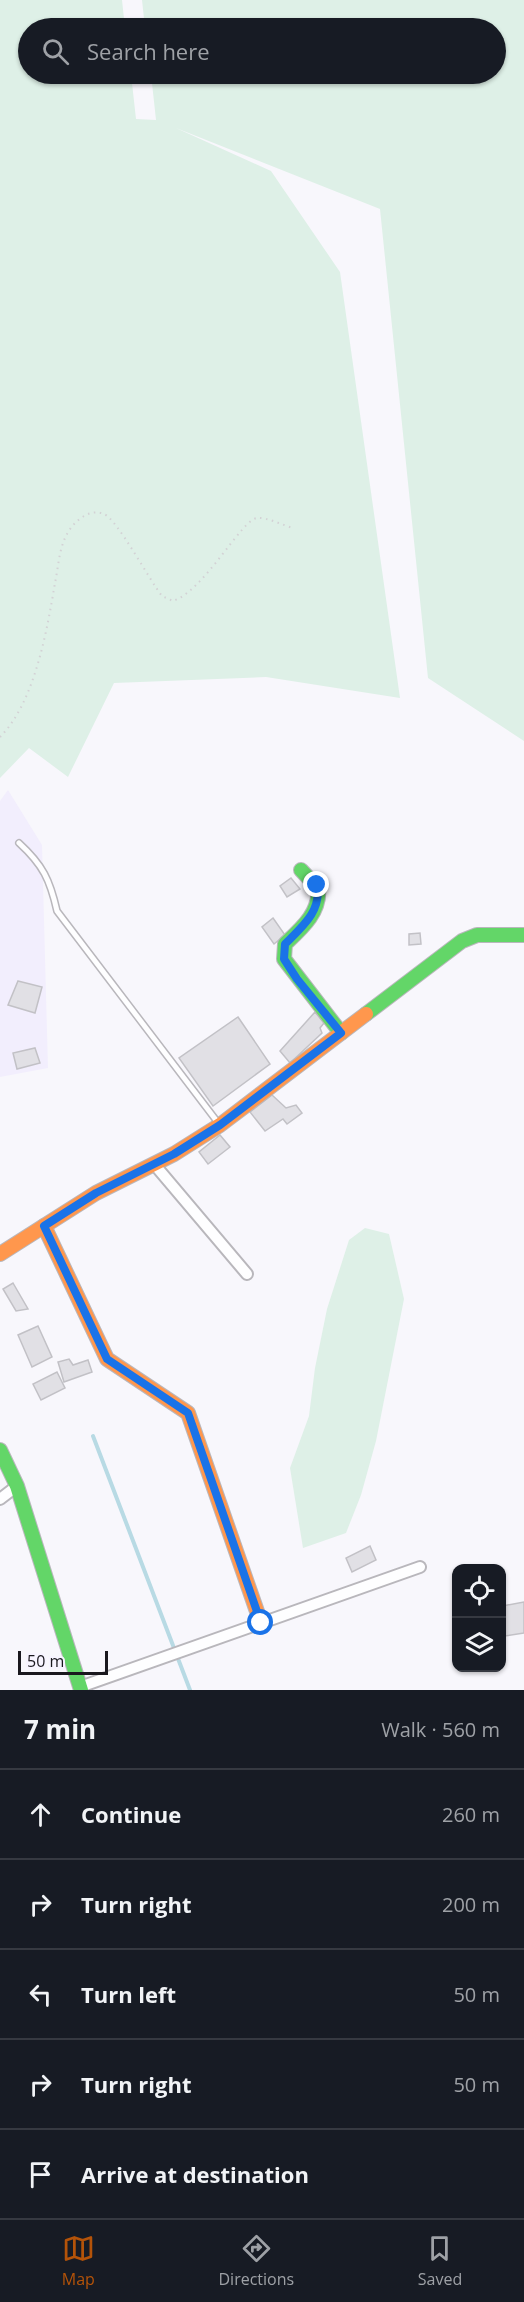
<!DOCTYPE html>
<html lang="en">
<head>
<meta charset="utf-8">
<style>
  body { margin:0; font-family:"Open Sans",sans-serif; background:#242831; color:#f1f3f6 }
  .controls { position:absolute; right:18px; bottom:18px; display:grid; overflow:hidden; border-radius:12px; box-shadow:0 2px 4px #0004 }
  .controls button { width:54px; height:54px; display:grid; place-items:center; padding:0; border:0; border-bottom:2px solid #363941; background:#171b24; color:#f1f3f6; font:30px sans-serif }
  .scale { position:absolute; left:18px; bottom:15px; width:90px; box-sizing:border-box; padding-left:6px; border:3px solid #1a181e; border-top:0; font-size:16px; line-height:21px; white-space:nowrap; color:#1a181e; -webkit-text-stroke:4px #f7f4ff; paint-order:stroke }
  .stop { position:absolute; width:18px; height:18px; margin:-14px; border:4px solid #1a73e8; border-radius:50%; background:#fff }
  .stop.end { background:#1a73e8; border-color:#fff; box-shadow:0 2px 6px #0008 }
  .list { margin:0; padding:0; list-style:none }
  h2 { display:flex; justify-content:space-between; align-items:center; height:78px; margin:0; padding:0 24px; font-size:26px }
  h2 small { font-size:20px; font-weight:400; color:#9ea1a6 }
  .list li { display:grid; grid-template-columns:39px 1fr auto; gap:18px; align-items:center; box-sizing:border-box; height:90px; padding:0 24px; border-top:2px solid #363941 }
  .list b { display:block; font-size:22px; white-space:nowrap }
  .list em { font-size:20px; font-style:normal; color:#9ea1a6 }
  .icon { flex:none; width:33px; height:33px; fill:none; stroke:currentColor; stroke-width:2; stroke-linecap:round; stroke-linejoin:round }
  .map { position:relative; flex:none; width:524px; height:1690px; overflow:hidden }
  .search { position:absolute; background:#171b24; box-shadow:0 2px 4px #0004; left:18px; right:18px; top:18px; height:66px; display:flex; align-items:center; gap:15px; box-sizing:border-box; padding:0 21px; border-radius:33px; color:#9ea1a6; font-size:22px }
  .sheet { height:528px; background:#171b24 }
  nav { display:flex; justify-content:space-around; align-items:center; box-sizing:border-box; height:84px; border-top:2px solid #363941; background:#171b24; font-size:16px; color:#9ea1a6 }
  nav a { display:grid; justify-items:center; gap:3px }
  nav .on { color:#b45309 }
  .map>svg:first-child { display:block }
  .built { fill:#f2eefd }
  .green { fill:#def0e7 }
  .lines { fill:none; stroke-linecap:round; stroke-linejoin:round }
  .stream { stroke:#b8dae4; stroke-width:4 }
  .building { fill:#e1e0e5; stroke:#c2c1c6; stroke-width:1.5 }
  .lane-casing { stroke:#b9b7bc; stroke-width:8 }
  .street-casing { stroke:#b9b7bc; stroke-width:14 }
  .fast-casing { stroke:#b9b7bc; stroke-width:16 }
  .slow-casing { stroke:#b9b7bc; stroke-width:16 }
  .path { stroke:#d3d2d5; stroke-width:2; stroke-dasharray:1.5 4.5; stroke-linecap:butt }
  .lane { stroke:#fefeff; stroke-width:5 }
  .street { stroke:#fefeff; stroke-width:10 }
  .fast { stroke:#63d668; stroke-width:14 }
  .slow { stroke:#ff974d; stroke-width:14 }
  .route { stroke:#1a73e8; stroke-width:8 }
</style>
</head>
<body>
<div class="map">
<svg width="524" height="1690" viewBox="0 0 524 1690">
  <rect width="100%" height="100%" fill="#f8f7fc"/>
  <!-- built -->
  <path class="built" d="M8 790 42 845 48 1068 0 1077V801Z"/>
  <!-- green -->
  <g class="green">
    <path d="M0 0H122L125 28H28V74H131L136 119 156 120 151 74H496V28H145L142 0H524V741L428 678 380 209 176 128 271 171 340 272 400 698 266 677 114 683 68 777 29 748 0 778Z"/>
    <path d="M365 1228 389 1234 404 1299 376 1441 361 1495 346 1533 303 1548 290 1468 309 1416 315 1368 327 1309 349 1240Z"/>
  </g>
  <g class="lines">
    <!-- stream -->
    <path class="stream" d="M93 1436 190 1690"/>
  </g>
  <!-- building -->
  <g class="building">
    <path d="M291 878 300 889 287 897 280 886Z"/>
    <path d="M273 918 285 935 274 944 262 927Z"/>
    <path d="M420 933 421 944 409 945V934Z"/>
    <path d="M18 981 42 987 35 1013 8 1005Z"/>
    <path d="M315 1012 324 1023 320 1028 322 1033 290 1063 280 1051Z"/>
    <path d="M238 1017 270 1064 213 1106 179 1058Z"/>
    <path d="M35 1048 40 1063 17 1069 13 1053Z"/>
    <path d="M272 1095 286 1108 296 1105 302 1113 287 1124 283 1119 265 1131 250 1112Z"/>
    <path d="M220 1135 230 1147 208 1164 199 1152Z"/>
    <path d="M13 1283 28 1309 16 1311 3 1289Z"/>
    <path d="M38 1326 52 1357 32 1367 18 1335Z"/>
    <path d="M69 1359 73 1365 88 1360 92 1372 64 1382 58 1362Z"/>
    <path d="M57 1372 65 1388 41 1400 33 1384Z"/>
    <path d="M370 1546 376 1560 352 1572 346 1558Z"/>
    <path d="M524 1602V1633L505 1636 502 1606Z"/>
  </g>
  <g class="lines">
    <!-- lane casing -->
    <g class="lane-casing">
      <path id="lane" d="M19 843C43 865 50 880 57 911L219 1124"/>
    </g>
    <!-- street casing -->
    <g class="street-casing">
      <g id="street">
        <path d="M154 1164 247 1274"/>
        <path d="M0 1499 17 1486"/>
        <path d="M80 1687 420 1567"/>
      </g>
    </g>
    <!-- fast casing -->
    <g class="fast-casing">
      <g id="fast">
        <path d="M301 870 318 888C321 912 301 929 285 944L284 959 341 1033"/>
        <path d="M366 1014 462 941 477 935H524"/>
        <path d="M0 1450 17 1486 81 1690"/>
      </g>
    </g>
    <!-- slow casing -->
    <g class="slow-casing">
      <g id="slow">
        <path d="M44 1226 107 1359 188 1413 261 1623"/>
        <path d="M0 1254 96 1193 174 1154 220 1125 366 1014"/>
      </g>
    </g>
    <!-- path -->
    <path class="path" d="M0 737C35 702 47 630 55 583 58 569 59 551 65 538 71 524 88 507 104 514 117 519 150 581 162 596L173 601C205 590 241 520 257 518 267 517 282 525 293 528"/>
    <!-- lane -->
    <use href="#lane" class="lane"/>
    <!-- street -->
    <use href="#street" class="street"/>
    <!-- fast -->
    <use href="#fast" class="fast"/>
    <!-- slow -->
    <use href="#slow" class="slow"/>
  </g>
  <g class="lines">
    <!-- route -->
    <path class="route" d="M261 1623 188 1413 107 1359 44 1226 96 1193 174 1154 220 1125 341 1033 297 979 284 959 285 944C302 927 322 911 317 885"/>
  </g>
</svg>
<div class="controls">
<button><svg class="icon" aria-label="locate" viewBox="0 0 24 24"><circle cx="12" cy="12" r="6"/><path d="M12 2v4M12 18v4M2 12h4M18 12h4"/></svg></button>
<button><svg class="icon" aria-label="layers" viewBox="0 0 24 24"><path d="M12 4l9 5-9 5-9-5zM3 14l9 5 9-5"/></svg></button>
</div>
<div class="scale">50 m</div>
<div class="stop" style="left:261px;top:1623px"></div>
<div class="stop end" style="left:317px;top:885px"></div>
<div class="search"><svg class="icon" aria-label="search" viewBox="0 0 24 24"><circle cx="10" cy="10" r="6"/><path d="M15 15l6 6"/></svg>Search here</div>
</div>
<section class="sheet">
<h2>7 min<small>Walk · 560 m</small></h2>
<ul class="list">
<li><svg class="icon" aria-label="ahead" viewBox="0 0 24 24"><path d="M12 20V5M6 11l6-6 6 6"/></svg><div><b>Continue</b></div><em>260 m</em></li>
<li><svg class="icon" aria-label="right" viewBox="0 0 24 24"><path d="M7 20v-9h11M14 6l5 5-5 5"/></svg><div><b>Turn right</b></div><em>200 m</em></li>
<li><svg class="icon" aria-label="left" viewBox="0 0 24 24"><path d="M17 20v-9H6M10 6l-5 5 5 5"/></svg><div><b>Turn left</b></div><em>50 m</em></li>
<li><svg class="icon" aria-label="right" viewBox="0 0 24 24"><path d="M7 20v-9h11M14 6l5 5-5 5"/></svg><div><b>Turn right</b></div><em>50 m</em></li>
<li><svg class="icon" aria-label="arrive" viewBox="0 0 24 24"><path d="M6 21V4h12l-3 4 3 4H6"/></svg><div><b>Arrive at destination</b></div></li>
</ul>
</section>
<nav>
<a class="on"><svg class="icon" aria-label="map" viewBox="0 0 24 24"><path d="M3 6l6-2 6 2 6-2v14l-6 2-6-2-6 2zM9 4v14M15 6v14"/></svg>Map</a>
<a><svg class="icon" aria-label="directions" viewBox="0 0 24 24"><path d="M12 3l9 9-9 9-9-9zM9 14v-3h6M13 9l2 2-2 2"/></svg>Directions</a>
<a><svg class="icon" aria-label="saved" viewBox="0 0 24 24"><path d="M7 4h10v16l-5-4-5 4z"/></svg>Saved</a>
</nav>
</body>
</html>
